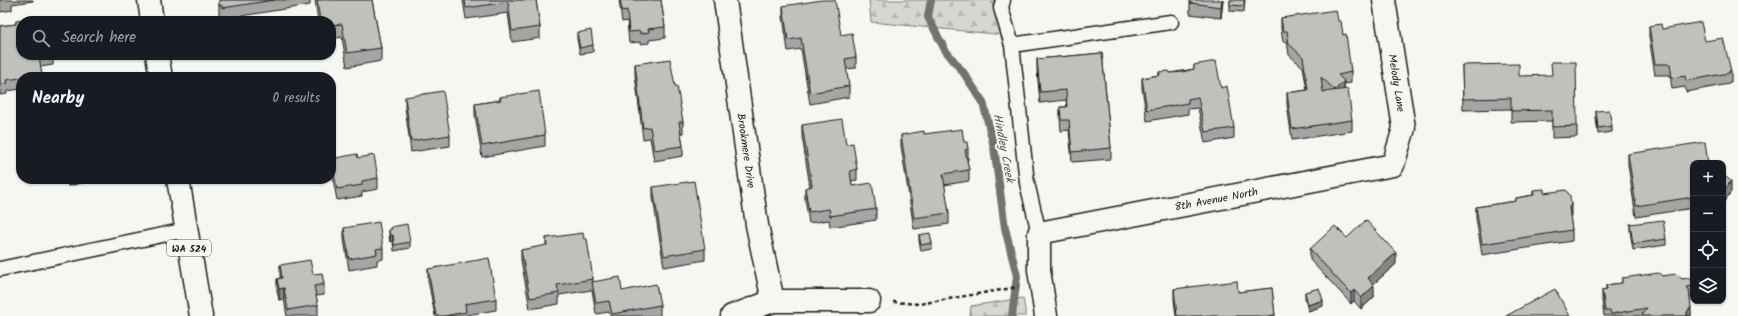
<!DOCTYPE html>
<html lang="en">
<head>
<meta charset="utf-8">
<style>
  body { margin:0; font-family:Kalam,sans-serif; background:#242831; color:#f1f3f6 }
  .controls { position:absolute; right:12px; bottom:12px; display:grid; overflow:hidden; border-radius:8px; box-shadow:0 1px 3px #0004 }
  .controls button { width:36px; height:36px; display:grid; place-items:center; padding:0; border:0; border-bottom:1px solid #363941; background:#171b24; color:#f1f3f6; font:20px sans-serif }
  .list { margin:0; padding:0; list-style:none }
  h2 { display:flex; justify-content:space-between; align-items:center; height:52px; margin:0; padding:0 16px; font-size:17px }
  h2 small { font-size:13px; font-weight:400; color:#9ea1a6 }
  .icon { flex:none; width:22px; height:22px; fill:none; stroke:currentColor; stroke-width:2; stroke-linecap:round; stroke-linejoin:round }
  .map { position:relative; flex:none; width:1738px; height:316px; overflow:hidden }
  .search { position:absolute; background:#171b24; box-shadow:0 1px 3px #0004; left:16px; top:16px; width:320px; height:44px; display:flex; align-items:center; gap:10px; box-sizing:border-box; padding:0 14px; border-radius:16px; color:#9ea1a6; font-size:15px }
  .panel { position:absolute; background:#171b24; box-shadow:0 1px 3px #0004; left:16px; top:72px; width:320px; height:112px; border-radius:16px }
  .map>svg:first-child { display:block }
  .forest { fill:url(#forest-firs); stroke:#797977 }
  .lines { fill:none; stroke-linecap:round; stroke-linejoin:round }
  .stream { stroke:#727271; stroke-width:8 }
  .lane-casing { stroke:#1c1c1c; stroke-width:17 }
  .street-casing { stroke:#1c1c1c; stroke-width:25 }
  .primary-casing { stroke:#1c1c1c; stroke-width:25 }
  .path { stroke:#1c1c1c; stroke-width:2.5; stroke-dasharray:4 3; stroke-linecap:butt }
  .lane { stroke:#f6f6f2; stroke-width:14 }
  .street { stroke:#f6f6f2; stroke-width:22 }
  .primary { stroke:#f6f6f2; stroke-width:22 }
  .wall { fill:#a5a5a3; stroke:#1c1c1c }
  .shaded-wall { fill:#868684; stroke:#1c1c1c }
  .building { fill:#c0c0bd; stroke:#1c1c1c }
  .labels { text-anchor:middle; stroke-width:4; stroke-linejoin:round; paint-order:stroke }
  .shield { fill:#f6f6f2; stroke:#5d5d5c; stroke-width:1 }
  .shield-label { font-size:10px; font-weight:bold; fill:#1c1c1c }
  .street-label { font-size:11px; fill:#1c1c1c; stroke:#f6f6f2 }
  .water-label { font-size:12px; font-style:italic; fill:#565654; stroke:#f6f6f2 }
</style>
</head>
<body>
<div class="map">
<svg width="1738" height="316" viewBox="0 0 1738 316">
  <defs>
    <pattern id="forest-firs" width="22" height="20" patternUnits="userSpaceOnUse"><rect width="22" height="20" fill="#d6d6d2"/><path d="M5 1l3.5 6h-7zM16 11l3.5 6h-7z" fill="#b7b7b4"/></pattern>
  </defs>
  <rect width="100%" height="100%" fill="#f6f6f2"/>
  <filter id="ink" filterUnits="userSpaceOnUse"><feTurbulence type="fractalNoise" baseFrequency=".025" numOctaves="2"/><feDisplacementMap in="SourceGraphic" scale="8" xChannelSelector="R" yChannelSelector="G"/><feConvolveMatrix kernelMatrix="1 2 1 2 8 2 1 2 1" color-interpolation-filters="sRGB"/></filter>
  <g filter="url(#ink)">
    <!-- forest -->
    <g class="forest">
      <path d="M869 0H991L1005 35 871 22Z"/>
      <path d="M1023 298 1026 316H970L971 306Z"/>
    </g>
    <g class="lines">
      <!-- stream -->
      <path class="stream" d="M931 0 928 17 945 50 963 72 983 102 994 147 1005 228 1017 276 1012 316"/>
      <!-- lane casing -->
      <g class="lane-casing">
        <g id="lane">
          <path d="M1003 0 1001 8 1012 45"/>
          <path d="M1039 233 1027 183 1012 45 1171 22"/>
          <path d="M0 269 186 230"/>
        </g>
      </g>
      <!-- street casing -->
      <g class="street-casing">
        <g id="street">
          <path id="s1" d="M725 0 757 225 773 301"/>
          <path d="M732 316 773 301H869"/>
          <path id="s2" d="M1046 316 1039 270V233L1393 165 1404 128 1384 0"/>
        </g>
      </g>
      <!-- primary casing -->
      <g class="primary-casing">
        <g id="primary">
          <path d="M149 0 152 21"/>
          <path d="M157 55 161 77"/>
          <path d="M178 179 201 316"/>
        </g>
      </g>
      <!-- path -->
      <path class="path" d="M893 302 919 304 1018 287"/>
      <!-- lane -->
      <use href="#lane" class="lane"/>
      <!-- street -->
      <use href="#street" class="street"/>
      <!-- primary -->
      <use href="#primary" class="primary"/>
    </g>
    <!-- wall -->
    <g class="wall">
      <path d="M0 0H33V1L12 4V10L0 12Z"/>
      <path d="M219 0H310V5L222 19V16L219 17Z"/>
      <path d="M315 0H372L381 48V61L347 67 342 37 331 39V21H318Z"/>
      <path d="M463 0H536L540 27V38L512 42 508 13 466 19Z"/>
      <path d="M619 0H661L665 27V38L649 40V43L640 44V42L629 43 627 21 622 22Z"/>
      <path d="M1223 0 1221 18 1190 14V3Z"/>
      <path d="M1230 0H1245L1244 12 1230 11Z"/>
      <path d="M783 6 841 35 856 57V68L846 69 849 86V97L810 104 801 49 788 51 783 17Z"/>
      <path d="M1281 18 1338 21 1343 35 1351 72V83L1344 84V89L1352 120V131L1292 140 1287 104V93L1307 90 1303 67 1289 55 1287 41 1283 42 1281 29Z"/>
      <path d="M16 21 21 55H53V65L40 67 42 77H21V89L7 91V94L0 95V26L16 24Z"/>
      <path d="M1649 26 1662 29 1705 41 1731 71V82H1729V84L1686 92 1685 87 1672 89 1670 75H1655L1649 37Z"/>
      <path d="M577 33 593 45V52L580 54 577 39Z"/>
      <path d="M1102 53 1111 148V159L1072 162 1069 130 1061 131 1060 118V107H1067L1066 100 1040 103 1037 70V59Z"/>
      <path d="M635 64 675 86 683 122V133H681L683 146V156L654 161 650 138 643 139 635 75Z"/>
      <path d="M1194 65 1221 88 1234 128V138L1205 143 1198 108 1188 109V114L1147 121 1142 88V78L1159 75V72L1170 73 1194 69Z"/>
      <path d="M1462 65 1519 76 1577 126V137L1552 138V121L1511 122V109L1463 110Z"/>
      <path d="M405 97 450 135V146L411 152 405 107Z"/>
      <path d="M500 97 545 135V146L482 157 475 115V104L500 100Z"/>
      <path d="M1596 111 1612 126V132L1598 134 1596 118Z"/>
      <path d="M802 125 846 144 857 169V180L851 181 852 186 876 209V220L830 227 829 220 809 223 805 199V188L810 187 802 136Z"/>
      <path d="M924 134 964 142 968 149V160L967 161 969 170V181L944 185 949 213V224L914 229 901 146V135Z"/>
      <path d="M1628 154 1693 163V208L1636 217 1628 165Z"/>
      <path d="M331 159 378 178V189L362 192V196L337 200 331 169Z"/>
      <path d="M66 179H99L68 186Z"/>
      <path d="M653 187 705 249V260L664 267 653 198Z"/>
      <path d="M1533 190 1544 193 1571 215 1570 217 1572 230V241L1482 255 1476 218V207L1516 201V198L1533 195Z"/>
      <path d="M1630 224 1666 239V245L1633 250 1630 231Z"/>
      <path d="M391 227 410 242V248L394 251 393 241 390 242 389 235V229H391Z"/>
      <path d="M344 228 383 248V259L377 260V265L349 270 344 239Z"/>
      <path d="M919 235 932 243V249L921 251 919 241Z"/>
      <path d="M546 238 584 239 593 279V282L622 291 660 305V316H610L609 312 596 314 592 290 559 295V304L530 309 521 260V250L546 246Z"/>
      <path d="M1347 238 1396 264 1373 284 1374 297 1361 309 1354 301 1351 304 1342 294 1310 260V249Z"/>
      <path d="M280 265 324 284V295L316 296 318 305V316H287L284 299 279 300 277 290V279H280Z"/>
      <path d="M428 269 496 299V310L466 315V316H435L428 280Z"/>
      <path d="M1662 276 1693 281V297L1690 298 1691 316H1604L1602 301V290L1606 289V285L1622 283V278Z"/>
      <path d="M1272 288 1275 316H1176L1174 300V289L1238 292Z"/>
      <path d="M1305 292 1323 306 1308 311 1305 298Z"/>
    </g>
    <!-- shaded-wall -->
    <g class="shaded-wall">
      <path d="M1222 0H1223L1221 18V7Z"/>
      <path d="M1344 81V92L1335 101V90Z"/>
      <path d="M68 179H99L68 186Z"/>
      <path d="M1731 181V192L1723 203V192Z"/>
      <path d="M1571 204V215L1569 219V208Z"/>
      <path d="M393 235V241L390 242V236Z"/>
      <path d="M1396 253V264L1368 289V278Z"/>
      <path d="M1374 286V297L1361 309V298Z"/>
      <path d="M284 288V299L279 300V289Z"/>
      <path d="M1354 290V301L1351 304V293Z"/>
      <path d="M1323 300V306L1308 311V305Z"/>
      <path d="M1691 307V316H1687V312Z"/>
    </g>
    <!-- building -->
    <g class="building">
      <path d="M221 0H274L222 8V5L219 6V1H221Z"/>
      <path d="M317 0H372L381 48 347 53 342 24 331 25V21H320Z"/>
      <path d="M465 0H536L540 27 512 31 508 2 466 8Z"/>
      <path d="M620 0H661L665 27 648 29 649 32 640 34V31L629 32 627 10 622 11Z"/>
      <path d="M822 0H835L841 35 852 33 856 57 845 59 849 86 810 93 801 38 788 40 783 6Z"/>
      <path d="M1190 0H1222L1221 7 1190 3Z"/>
      <path d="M1230 0H1244V6L1230 5Z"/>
      <path d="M1336 10 1338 21H1341L1343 35 1346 34 1351 72 1338 75 1344 81 1335 90 1321 77 1323 92 1348 89 1352 120 1292 129 1287 93 1308 90 1303 57 1289 44 1287 31H1283L1281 18Z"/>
      <path d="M47 16V21H21V55H46L39 56 42 75 32 76V77H21V78L6 80 7 83 0 84V26L16 24V21Z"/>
      <path d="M1701 22 1705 41 1723 38 1731 71H1729V73L1686 81 1685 76 1672 78 1670 64H1655L1649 26 1661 24 1662 29Z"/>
      <path d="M591 30 593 45 580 48 577 33Z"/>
      <path d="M1102 53 1111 148 1072 152 1069 120H1061L1060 107H1067L1066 90 1040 92 1037 59Z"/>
      <path d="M670 59 675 86H677L683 122H679L683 146 654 150 650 127 643 128 635 64Z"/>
      <path d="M1216 61 1221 88 1227 86 1234 128 1205 132 1198 97 1188 99V103L1147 110 1142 78 1160 75 1159 72 1169 71 1170 73 1182 72 1194 69V65Z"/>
      <path d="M1551 62H1576L1577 126 1552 127V110L1511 111V98L1463 99 1462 65 1519 64V76L1552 75Z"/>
      <path d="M443 91 450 135 411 141 405 97Z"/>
      <path d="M539 91 545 135 482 146 475 104 501 100 500 97Z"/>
      <path d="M1609 110 1612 126 1598 128 1596 111Z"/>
      <path d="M842 119 846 144 853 143 857 169 850 171 852 186 872 183 876 209 830 216 829 209 809 212 805 188 812 186 802 125Z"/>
      <path d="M962 129 964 142H967L968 149 965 150 969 170 943 174 949 213 914 218 901 135 924 131V134Z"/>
      <path d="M1705 142 1708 163H1693V197L1636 206 1628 154Z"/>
      <path d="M357 154 358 158 374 155 378 178 362 181V185L337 189 331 159Z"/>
      <path d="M1723 175 1731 181 1723 192Z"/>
      <path d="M694 181 705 249 664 256 653 187Z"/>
      <path d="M1544 189V193L1566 190 1570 196 1571 204 1569 208 1572 230 1482 244 1476 207 1516 201V198L1534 195 1533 190Z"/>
      <path d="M1366 220 1396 253 1368 278 1374 286 1361 298 1354 290 1351 293 1342 284 1310 249 1335 226 1347 238Z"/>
      <path d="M1663 220 1666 239 1633 244 1630 224Z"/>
      <path d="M379 222 383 248 376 249 377 254 349 259 344 228Z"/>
      <path d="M407 224 410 242 394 245 393 235 390 236 389 229H392L391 227Z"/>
      <path d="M583 233 584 239H587L593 279 557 285 559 293 530 298 521 250 547 245 546 238Z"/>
      <path d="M930 233 932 243 921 245 919 235Z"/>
      <path d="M489 258 496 299 465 304 466 312 444 316H436L428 269Z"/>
      <path d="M310 260 313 274 322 273 324 284 314 286 318 305 288 310 284 288 279 289 277 279 282 278 280 265Z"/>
      <path d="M1659 273 1662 276 1676 274 1682 279 1688 278 1693 281V286L1686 287 1689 289 1691 307 1687 312V316H1644L1642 314 1647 308 1611 314 1610 311H1605L1602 290 1607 289 1606 285 1622 283V278Z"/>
      <path d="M620 277 622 291 656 284 660 305 612 314 609 301 596 303 592 282Z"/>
      <path d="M1237 281 1238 292 1272 288 1275 315 1267 316H1177L1174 289Z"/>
      <path d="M1319 288 1323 300 1308 305 1305 292Z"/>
      <path d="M1555 289 1570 316H1506Z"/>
    </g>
  </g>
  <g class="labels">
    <!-- shield labels -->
    <rect class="shield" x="167" y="240" width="44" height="16" rx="3"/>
    <g class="shield-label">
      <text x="189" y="252">WA 524</text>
    </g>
    <!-- street labels -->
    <g class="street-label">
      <text transform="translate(1397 83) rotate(81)" y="4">Melody Lane</text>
      <text dy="4" stroke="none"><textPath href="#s1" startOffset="152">Brookmere Drive</textPath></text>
      <text dy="4" stroke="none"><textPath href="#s2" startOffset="264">8th Avenue North</textPath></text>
    </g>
    <!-- water labels -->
    <g class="water-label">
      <text transform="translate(1004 148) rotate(79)" y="4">Hindley Creek</text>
    </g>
  </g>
</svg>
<div class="controls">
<button>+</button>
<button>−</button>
<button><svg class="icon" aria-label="locate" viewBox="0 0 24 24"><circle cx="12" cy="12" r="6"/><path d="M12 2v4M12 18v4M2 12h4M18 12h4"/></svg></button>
<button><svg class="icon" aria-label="layers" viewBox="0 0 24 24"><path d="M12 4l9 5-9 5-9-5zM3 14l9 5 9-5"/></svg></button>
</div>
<div class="search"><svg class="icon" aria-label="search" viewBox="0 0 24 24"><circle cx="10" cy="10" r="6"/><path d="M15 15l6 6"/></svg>Search here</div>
<section class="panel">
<h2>Nearby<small>0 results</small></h2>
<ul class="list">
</ul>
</section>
</div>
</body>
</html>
